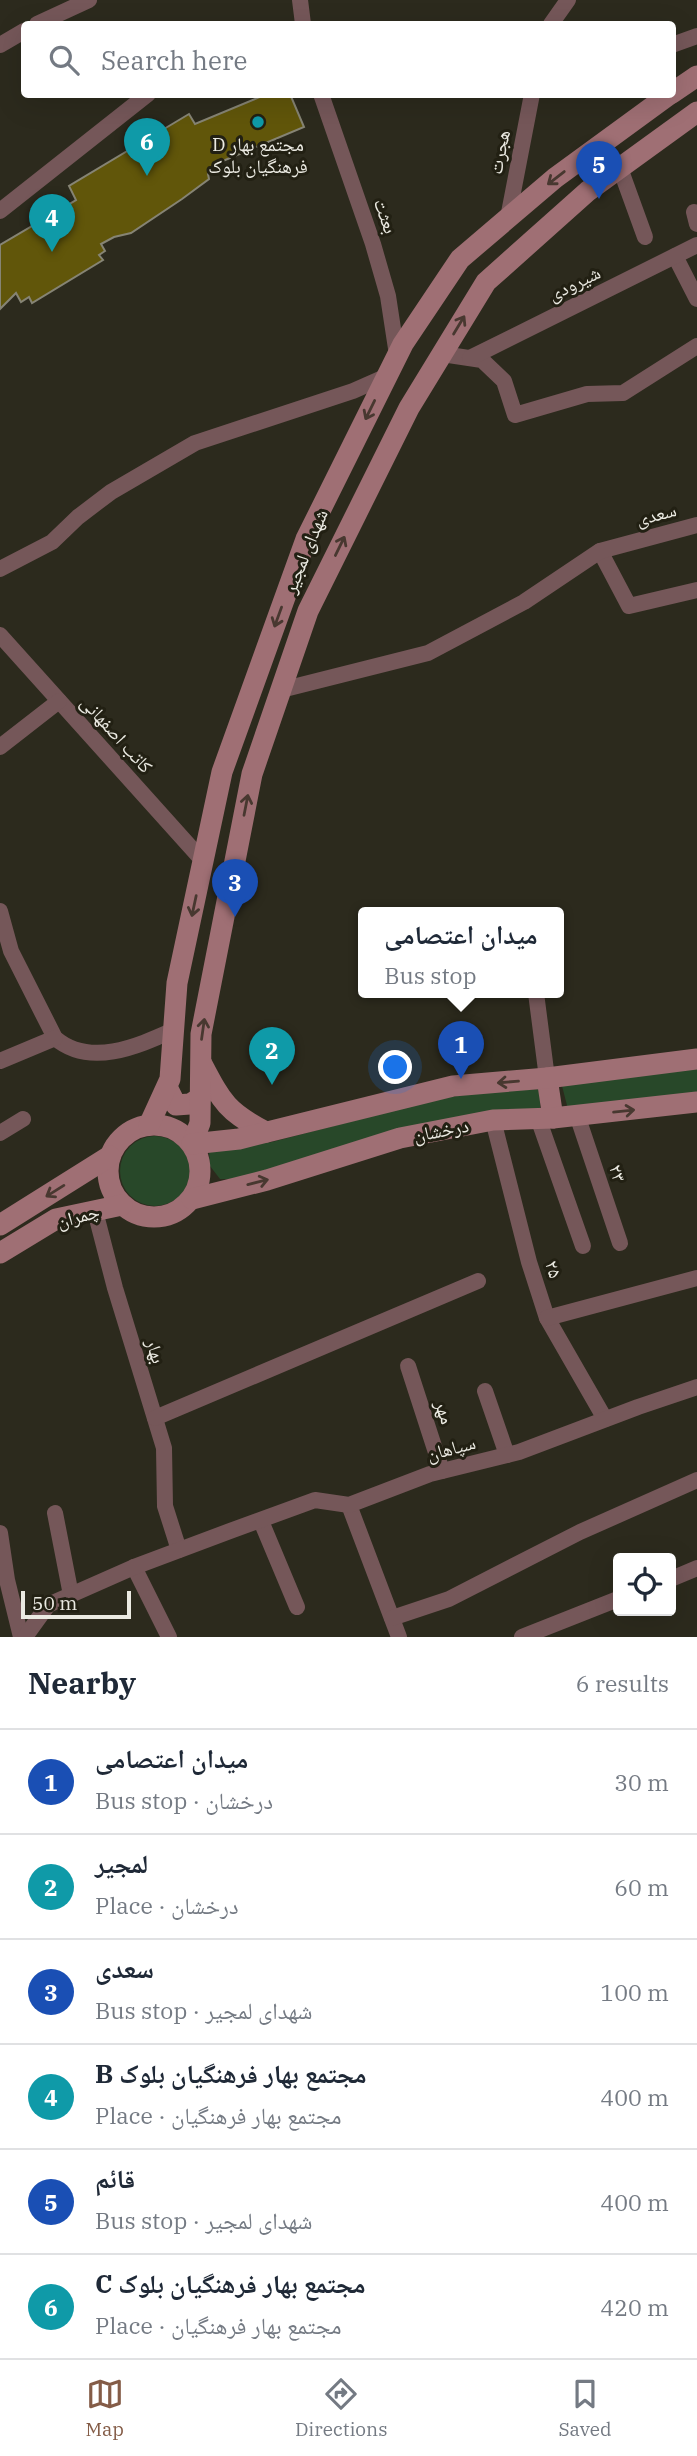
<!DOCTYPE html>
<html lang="en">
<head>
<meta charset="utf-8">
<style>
  body { margin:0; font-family:"IBM Plex Serif","Noto Naskh Arabic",serif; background:#f6f6f7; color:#1f2937 }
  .controls { position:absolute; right:21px; bottom:21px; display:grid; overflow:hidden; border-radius:7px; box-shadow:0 7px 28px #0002 }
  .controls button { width:63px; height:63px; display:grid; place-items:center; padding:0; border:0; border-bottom:2px solid #e0e1e3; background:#fff; color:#1f2937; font:35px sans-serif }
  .scale { position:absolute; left:21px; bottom:18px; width:110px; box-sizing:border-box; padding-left:7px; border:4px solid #ebeae2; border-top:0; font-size:19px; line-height:24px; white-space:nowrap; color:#ebeae2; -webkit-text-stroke:5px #222013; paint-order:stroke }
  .you { position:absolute; left:396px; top:1068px; width:24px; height:24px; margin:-18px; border:5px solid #fff; border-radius:50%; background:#1a73e8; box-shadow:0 0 0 10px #1a73e833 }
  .badge { display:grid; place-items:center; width:46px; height:46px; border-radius:50%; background:#845c47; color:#fff; font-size:23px; font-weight:700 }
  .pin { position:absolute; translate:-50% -58px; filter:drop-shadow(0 2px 4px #0008) }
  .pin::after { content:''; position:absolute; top:37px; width:24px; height:21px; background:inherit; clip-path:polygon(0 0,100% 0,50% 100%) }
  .popup { position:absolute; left:358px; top:907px; width:206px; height:91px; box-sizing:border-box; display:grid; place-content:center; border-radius:7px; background:#fff; filter:drop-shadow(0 2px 5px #0005); font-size:23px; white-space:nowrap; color:#747a83 }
  .popup b { font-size:26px; color:#1f2937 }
  .popup::after { content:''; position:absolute; left:50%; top:100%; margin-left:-14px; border:14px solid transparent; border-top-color:#fff }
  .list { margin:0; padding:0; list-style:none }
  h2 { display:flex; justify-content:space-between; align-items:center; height:91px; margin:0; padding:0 28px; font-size:30px }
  h2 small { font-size:23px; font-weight:400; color:#747a83 }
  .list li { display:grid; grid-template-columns:46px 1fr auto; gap:21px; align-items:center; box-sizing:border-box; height:105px; padding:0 28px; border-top:2px solid #e0e1e3 }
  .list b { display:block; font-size:26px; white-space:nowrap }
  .list p { margin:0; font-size:23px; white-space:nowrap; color:#747a83 }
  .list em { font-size:23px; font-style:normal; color:#747a83 }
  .icon { flex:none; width:38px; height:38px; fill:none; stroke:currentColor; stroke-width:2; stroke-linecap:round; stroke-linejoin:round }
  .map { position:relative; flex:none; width:697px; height:1637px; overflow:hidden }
  .search { position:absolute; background:#fff; box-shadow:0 7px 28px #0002; left:21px; right:21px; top:21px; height:77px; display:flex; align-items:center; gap:18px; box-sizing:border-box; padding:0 24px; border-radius:7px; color:#747a83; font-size:26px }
  .sheet { height:721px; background:#fff }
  nav { display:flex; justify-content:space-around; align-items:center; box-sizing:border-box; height:98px; border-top:2px solid #e0e1e3; background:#fff; font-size:19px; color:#747a83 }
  nav a { display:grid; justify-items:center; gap:4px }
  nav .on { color:#845c47 }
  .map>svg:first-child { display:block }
  .green { fill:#284829 }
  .building { fill:#61560a; stroke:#868474; stroke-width:2 }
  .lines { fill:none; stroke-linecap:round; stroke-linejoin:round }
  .street { stroke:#755759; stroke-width:16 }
  .secondary { stroke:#9f6f74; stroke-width:21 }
  .oneway { stroke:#483830 }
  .culture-dot { fill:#0f9aa8; stroke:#222013; stroke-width:2.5 }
  .labels { text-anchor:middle; stroke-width:6; stroke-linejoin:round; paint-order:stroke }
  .poi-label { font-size:19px; fill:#ebeae2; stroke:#222013 }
  .street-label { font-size:19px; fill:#ebeae2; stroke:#222013 }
</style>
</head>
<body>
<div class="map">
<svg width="697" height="1637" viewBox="0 0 697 1637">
  <rect width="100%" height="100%" fill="#2c2a1d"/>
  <!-- green -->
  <g class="green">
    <path d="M697 1066V1093L568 1109 562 1086Z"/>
    <path d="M540 1089V1113L239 1179H220L210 1166 209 1152 272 1142 436 1099 485 1092Z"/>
    <circle cx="155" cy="1171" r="35"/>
  </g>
  <!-- building -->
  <path class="building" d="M267 94H290L304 127 218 163 221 167 208 174 209 179 182 199 131 233 114 237 101 244 105 251 99 255 103 260 32 303 29 297 21 302 16 293 0 309V245L76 200 69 186 189 114 195 124Z"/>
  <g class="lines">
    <!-- street -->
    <g class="street">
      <path d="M300 0 303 24"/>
      <path d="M37 24 89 0"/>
      <path d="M551 24 568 0"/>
      <path d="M0 45 24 31"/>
      <path d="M672 45 697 36"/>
      <path d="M321 94 373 244 388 296 397 355"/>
      <path d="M620 168 645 237"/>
      <path d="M0 211 148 94"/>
      <path d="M694 212 697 224"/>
      <path d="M508 218 532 94"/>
      <path d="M675 256 697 299"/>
      <path d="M442 354 482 360 504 381 515 415 587 394 623 393 697 346"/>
      <path d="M470 358 697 245"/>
      <path d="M600 551 629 606 697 590"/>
      <path d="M0 569 52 542 78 517 111 492 195 443 353 391 387 376"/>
      <path d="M0 635 203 861"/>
      <path d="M281 690 428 653 524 602 600 551 697 525"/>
      <path d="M0 747 59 701"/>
      <path d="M0 911 11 951 55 1038C90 1068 138 1046 174 1030"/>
      <path d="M536 993 547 1078"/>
      <path d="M0 1061 55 1038"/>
      <path d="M577 1115 620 1243"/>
      <path d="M538 1118 583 1246"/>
      <path d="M493 1120 529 1262 547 1318 605 1419"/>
      <path d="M0 1133 23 1119"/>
      <path d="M95 1211 115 1288 164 1448 165 1506 179 1550"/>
      <path d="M547 1318 697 1278"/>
      <path d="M408 1366 442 1471"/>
      <path d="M485 1391 507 1455"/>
      <path d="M155 1418 478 1281"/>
      <path d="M349 1505 399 1637"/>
      <path d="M55 1513 71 1595"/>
      <path d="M261 1521 297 1607"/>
      <path d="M0 1533 7 1580 21 1637"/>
      <path d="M134 1567 169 1637"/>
      <path d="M671 1579 697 1568"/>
      <path d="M392 1618 449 1599 580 1532 697 1480"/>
      <path d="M25 1637 48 1605 134 1567 230 1531 315 1500 349 1505 430 1474 519 1452 638 1407 697 1387"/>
      <path d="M522 1637 618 1599"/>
    </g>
    <!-- secondary -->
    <g class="secondary">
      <path d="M672 93 697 76"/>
      <path d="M202 1064C222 1102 227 1112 266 1132"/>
      <path d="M547 1078 553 1118"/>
      <path d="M167 1087 176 1105 190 1104 201 1097"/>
      <circle cx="154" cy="1171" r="46"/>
      <path d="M149 1125 170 1079 177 983 222 772 306 539 403 344 460 259 555 178 670 94"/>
      <path d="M192 1144 200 1123 201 1034 252 774 308 611 409 408 486 282 588 191 697 112"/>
      <path d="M192 1144 239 1139 453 1086 547 1078 697 1059"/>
      <path d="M192 1199 267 1180 400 1138 493 1120 553 1118 697 1102"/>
      <path d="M0 1225 110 1156"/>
      <path d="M0 1253 56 1219 122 1205"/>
    </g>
  </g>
  <!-- one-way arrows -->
  <defs><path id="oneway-shaft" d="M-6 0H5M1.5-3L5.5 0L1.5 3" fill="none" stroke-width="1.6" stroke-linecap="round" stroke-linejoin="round" transform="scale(1.75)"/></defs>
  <g class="oneway">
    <use href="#oneway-shaft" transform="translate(556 178) rotate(142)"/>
    <use href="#oneway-shaft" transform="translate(459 325) rotate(-59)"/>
    <use href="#oneway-shaft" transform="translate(370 410) rotate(116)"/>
    <use href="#oneway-shaft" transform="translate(340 546) rotate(-64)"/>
    <use href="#oneway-shaft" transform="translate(278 617) rotate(110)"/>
    <use href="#oneway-shaft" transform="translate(246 805) rotate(-79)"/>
    <use href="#oneway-shaft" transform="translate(194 906) rotate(102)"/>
    <use href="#oneway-shaft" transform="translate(203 1029) rotate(-82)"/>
    <use href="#oneway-shaft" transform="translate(508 1082) rotate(175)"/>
    <use href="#oneway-shaft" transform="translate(624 1111) rotate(-6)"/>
    <use href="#oneway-shaft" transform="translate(258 1182) rotate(-14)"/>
    <use href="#oneway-shaft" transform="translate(55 1191) rotate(148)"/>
  </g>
  <!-- markers -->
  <circle class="culture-dot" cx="258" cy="122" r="7"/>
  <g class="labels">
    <!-- poi labels -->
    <g class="poi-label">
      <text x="258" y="151">D مجتمع بهار<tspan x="258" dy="22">فرهنگیان بلوک</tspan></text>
    </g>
    <!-- street labels -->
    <g class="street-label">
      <text transform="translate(499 152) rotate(-79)" y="7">هجرت</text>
      <text transform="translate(386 216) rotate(71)" y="7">بعثت</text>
      <text transform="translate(574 283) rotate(-26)" y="7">شیرودی</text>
      <text transform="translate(656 514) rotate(-15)" y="7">سعدی</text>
      <text transform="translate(305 551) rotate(-68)" y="7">شهدای لمجیر</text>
      <text transform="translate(117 734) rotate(48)" y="7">کاتب اصفهانی</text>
      <text transform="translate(441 1130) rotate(-11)" y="7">درخشان</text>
      <text transform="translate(618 1173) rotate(72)" y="7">۲۳</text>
      <text transform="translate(78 1216) rotate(-15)" y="7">چمران</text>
      <text transform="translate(554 1269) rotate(72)" y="7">۲۵</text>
      <text transform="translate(156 1351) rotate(73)" y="7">بهار</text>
      <text transform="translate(445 1412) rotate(72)" y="7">مهر</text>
      <text transform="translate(451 1448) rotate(-15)" y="7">سپاهان</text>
    </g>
  </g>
</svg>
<div class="controls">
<button><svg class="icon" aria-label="locate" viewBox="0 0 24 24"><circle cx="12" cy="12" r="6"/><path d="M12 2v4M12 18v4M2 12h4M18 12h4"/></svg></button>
</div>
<div class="scale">50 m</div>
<div class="you"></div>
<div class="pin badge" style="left:461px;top:1079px;background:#1a4fb4">1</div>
<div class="popup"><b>میدان اعتصامی</b>Bus stop</div>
<div class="pin badge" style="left:272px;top:1085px;background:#0f9aa8">2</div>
<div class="pin badge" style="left:235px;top:917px;background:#1a4fb4">3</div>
<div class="pin badge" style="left:52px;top:252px;background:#0f9aa8">4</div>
<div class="pin badge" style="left:599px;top:199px;background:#1a4fb4">5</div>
<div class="pin badge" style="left:147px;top:176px;background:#0f9aa8">6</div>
<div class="search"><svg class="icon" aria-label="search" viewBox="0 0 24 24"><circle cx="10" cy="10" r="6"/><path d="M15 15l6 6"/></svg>Search here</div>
</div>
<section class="sheet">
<h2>Nearby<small>6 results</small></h2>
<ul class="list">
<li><span class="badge" style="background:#1a4fb4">1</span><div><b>میدان اعتصامی</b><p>Bus stop · درخشان</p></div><em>30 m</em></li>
<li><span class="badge" style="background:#0f9aa8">2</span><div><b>لمجیر</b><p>Place · درخشان</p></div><em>60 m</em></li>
<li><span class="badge" style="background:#1a4fb4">3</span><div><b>سعدی</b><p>Bus stop · شهدای لمجیر</p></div><em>100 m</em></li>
<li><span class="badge" style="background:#0f9aa8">4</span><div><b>B مجتمع بهار فرهنگیان بلوک</b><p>Place · مجتمع بهار فرهنگیان</p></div><em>400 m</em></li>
<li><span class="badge" style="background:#1a4fb4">5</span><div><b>قائم</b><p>Bus stop · شهدای لمجیر</p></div><em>400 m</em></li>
<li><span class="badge" style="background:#0f9aa8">6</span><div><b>C مجتمع بهار فرهنگیان بلوک</b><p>Place · مجتمع بهار فرهنگیان</p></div><em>420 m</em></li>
</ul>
</section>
<nav>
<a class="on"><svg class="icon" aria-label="map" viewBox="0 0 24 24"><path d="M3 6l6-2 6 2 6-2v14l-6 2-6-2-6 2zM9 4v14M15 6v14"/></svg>Map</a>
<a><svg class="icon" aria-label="directions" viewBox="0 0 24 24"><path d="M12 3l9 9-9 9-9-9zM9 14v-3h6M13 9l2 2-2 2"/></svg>Directions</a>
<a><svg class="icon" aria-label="saved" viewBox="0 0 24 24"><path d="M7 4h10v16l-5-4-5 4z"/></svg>Saved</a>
</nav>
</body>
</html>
